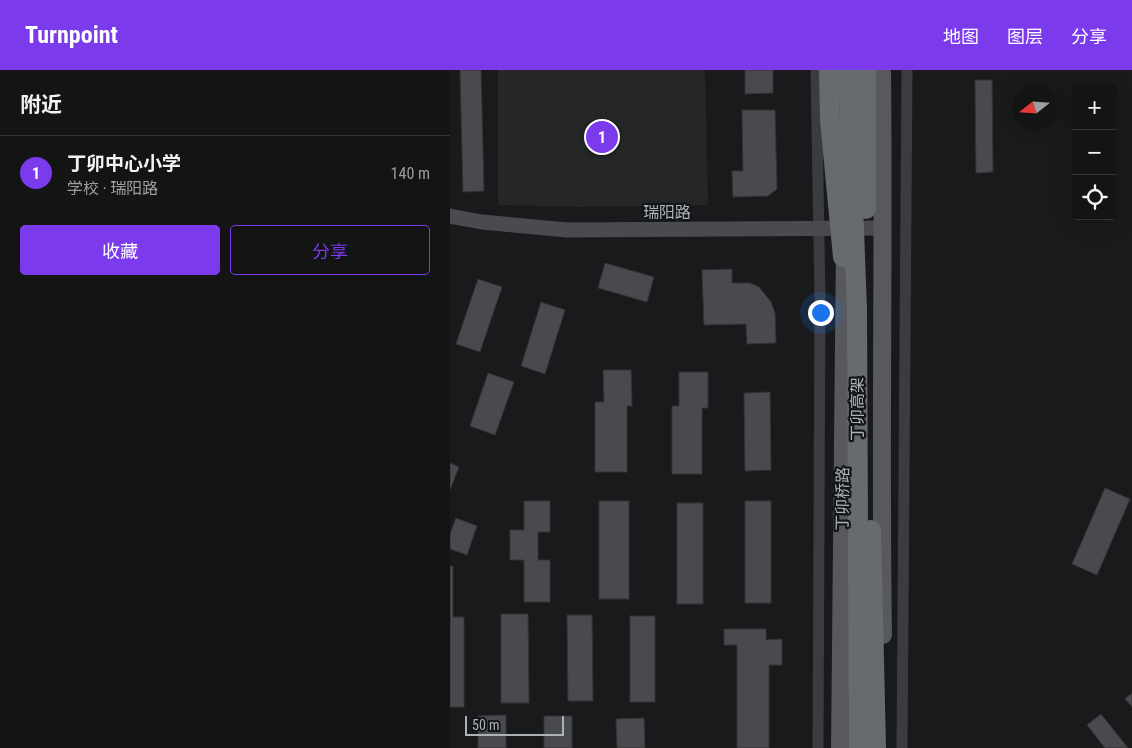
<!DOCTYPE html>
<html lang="zh">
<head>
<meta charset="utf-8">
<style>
  body { margin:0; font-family:"Roboto Condensed","Noto Sans SC",sans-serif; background:#1c1d1d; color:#f1f3f6 }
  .controls { position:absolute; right:15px; top:15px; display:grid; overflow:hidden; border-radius:5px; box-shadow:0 5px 20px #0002 }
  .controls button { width:45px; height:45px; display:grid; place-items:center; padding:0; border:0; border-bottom:1px solid #323334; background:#131414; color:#f1f3f6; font:25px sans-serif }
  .compass { position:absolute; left:562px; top:15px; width:45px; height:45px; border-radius:50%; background:#131414; box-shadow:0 5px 20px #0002; rotate:253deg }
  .scale { position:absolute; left:15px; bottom:12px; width:99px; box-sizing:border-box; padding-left:5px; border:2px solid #adb2b9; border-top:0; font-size:14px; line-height:18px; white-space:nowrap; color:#adb2b9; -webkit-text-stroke:4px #141516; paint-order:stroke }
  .you { position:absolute; left:370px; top:242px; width:18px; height:18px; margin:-12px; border:4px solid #fff; border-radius:50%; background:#1a73e8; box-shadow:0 0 0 8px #1a73e833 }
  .badge { display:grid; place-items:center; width:32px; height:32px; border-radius:50%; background:#7c3aed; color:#fff; font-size:16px; font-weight:700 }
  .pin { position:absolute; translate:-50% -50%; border:2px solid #fff; box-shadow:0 1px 5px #0006 }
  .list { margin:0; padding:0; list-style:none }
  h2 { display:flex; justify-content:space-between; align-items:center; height:65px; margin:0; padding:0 20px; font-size:21px }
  h2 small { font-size:16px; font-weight:400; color:#9d9ea0 }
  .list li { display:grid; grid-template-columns:32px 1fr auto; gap:15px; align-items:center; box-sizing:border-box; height:75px; padding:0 20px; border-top:1px solid #323334 }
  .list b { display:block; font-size:19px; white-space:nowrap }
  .list p { margin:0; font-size:16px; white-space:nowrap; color:#9d9ea0 }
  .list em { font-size:16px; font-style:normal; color:#9d9ea0 }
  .actions { display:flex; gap:10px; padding:15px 20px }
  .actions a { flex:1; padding:11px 0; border:1px solid #7c3aed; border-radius:5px; text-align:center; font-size:18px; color:#7c3aed }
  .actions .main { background:#7c3aed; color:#fff }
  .icon { flex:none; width:28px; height:28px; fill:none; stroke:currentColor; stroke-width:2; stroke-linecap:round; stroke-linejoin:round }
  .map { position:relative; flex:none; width:682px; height:678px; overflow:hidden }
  header { display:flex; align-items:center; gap:30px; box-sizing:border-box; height:70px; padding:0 25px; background:#7c3aed; color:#fff }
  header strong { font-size:24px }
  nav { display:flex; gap:28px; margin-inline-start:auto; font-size:18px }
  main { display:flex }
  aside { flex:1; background:#131414 }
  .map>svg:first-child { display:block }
  .built { fill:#252628 }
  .building { fill:#494a4d; stroke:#343437 }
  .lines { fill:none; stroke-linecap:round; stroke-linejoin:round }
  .street { stroke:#3b3c40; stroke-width:11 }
  .secondary { stroke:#494b50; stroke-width:15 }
  .primary { stroke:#57595e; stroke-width:18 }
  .highway { stroke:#676b70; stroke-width:20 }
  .labels { text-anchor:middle; stroke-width:4.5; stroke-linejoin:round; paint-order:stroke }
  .street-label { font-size:16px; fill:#adb2b9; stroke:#141516 }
</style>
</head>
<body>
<header>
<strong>Turnpoint</strong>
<nav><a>地图</a><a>图层</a><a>分享</a></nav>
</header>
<main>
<aside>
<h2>附近<small></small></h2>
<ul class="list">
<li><span class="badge">1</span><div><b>丁卯中心小学</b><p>学校 · 瑞阳路</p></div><em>140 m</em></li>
</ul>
<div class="actions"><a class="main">收藏</a><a>分享</a></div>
</aside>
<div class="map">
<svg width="682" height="678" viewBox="0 0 682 678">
  <rect width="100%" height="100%" fill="#191a1b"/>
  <!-- built -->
  <path class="built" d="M48 0H255L258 135 127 137 48 135Z"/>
  <!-- building -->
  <g class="building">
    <path d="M10 0H31L34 121 13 122Z"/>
    <path d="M295 0H323V23L295 24Z"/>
    <path d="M525 10H542L543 102 526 103Z"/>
    <path d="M292 40H325L327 119 318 126 283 127 282 101H293Z"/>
    <path d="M155 193 204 207 197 232 148 218Z"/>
    <path d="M282 199V213H300L309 217 321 232 325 243 326 273 297 274 296 254 254 255 252 200Z"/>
    <path d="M28 209 52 217 30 282 6 274Z"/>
    <path d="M91 232 115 240 95 304 71 296Z"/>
    <path d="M153 300H181L182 336H177V402H145V332H154Z"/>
    <path d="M229 302H258V338H252V404H222V336H229Z"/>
    <path d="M38 303 64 312 45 365 20 356Z"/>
    <path d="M320 322 321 400 295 401 294 323Z"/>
    <path d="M0 393 9 397 0 420Z"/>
    <path d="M655 418 680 429 647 505 622 494Z"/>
    <path d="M74 431H100V462H88V490H100V532H74V490H60V460H74Z"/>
    <rect x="149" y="431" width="30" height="98"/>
    <rect x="295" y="431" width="26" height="102"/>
    <rect x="227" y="433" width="26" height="101"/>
    <path d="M6 448 27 456 17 485 0 479V464Z"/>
    <path d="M0 496H3V547H14V637H0Z"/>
    <path d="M51 544H78L79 633H51Z"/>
    <path d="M117 545H142L143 631H118Z"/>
    <rect x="180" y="546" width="25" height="86"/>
    <path d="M274 559H316V570L332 569V595H319V678H287V575H274Z"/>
    <path d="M682 623V637L675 629Z"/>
    <path d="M651 644 678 678H655L637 655Z"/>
    <path d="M56 645V678H28V646Z"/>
    <rect x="94" y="646" width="28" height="32"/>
    <path d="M194 648 195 678H167L166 649Z"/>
  </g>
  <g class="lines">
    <!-- street -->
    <g class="street">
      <path d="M366 0 370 228 368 678"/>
      <path d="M452 678 457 0"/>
    </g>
    <!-- secondary -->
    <path class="secondary" d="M0 146 32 152 117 160 434 158"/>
    <!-- primary -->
    <g class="primary">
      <path d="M432 0C434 188 430 377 433 565"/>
      <path d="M390 678 395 173"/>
    </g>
    <!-- highway -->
    <g class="highway">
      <path d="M379 0 380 50 393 187"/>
      <path d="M398 0 407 240 409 678"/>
      <path d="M416 0V139"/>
      <path d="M421 460 426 678"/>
    </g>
  </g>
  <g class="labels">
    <!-- street labels -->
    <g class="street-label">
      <text x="217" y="148">瑞阳路</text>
      <text transform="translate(407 339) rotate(-90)" y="6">丁卯高架</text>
      <text transform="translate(392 429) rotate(-89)" y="6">丁卯桥路</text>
    </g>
  </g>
</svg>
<div class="controls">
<button>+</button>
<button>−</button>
<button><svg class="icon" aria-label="locate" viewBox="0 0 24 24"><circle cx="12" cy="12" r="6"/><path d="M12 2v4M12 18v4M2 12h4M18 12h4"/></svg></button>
</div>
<svg class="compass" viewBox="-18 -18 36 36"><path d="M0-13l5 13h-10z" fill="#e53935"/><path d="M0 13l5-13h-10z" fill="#9d9ea0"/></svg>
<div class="scale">50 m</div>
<div class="you"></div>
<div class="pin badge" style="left:152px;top:67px">1</div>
</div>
</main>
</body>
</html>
